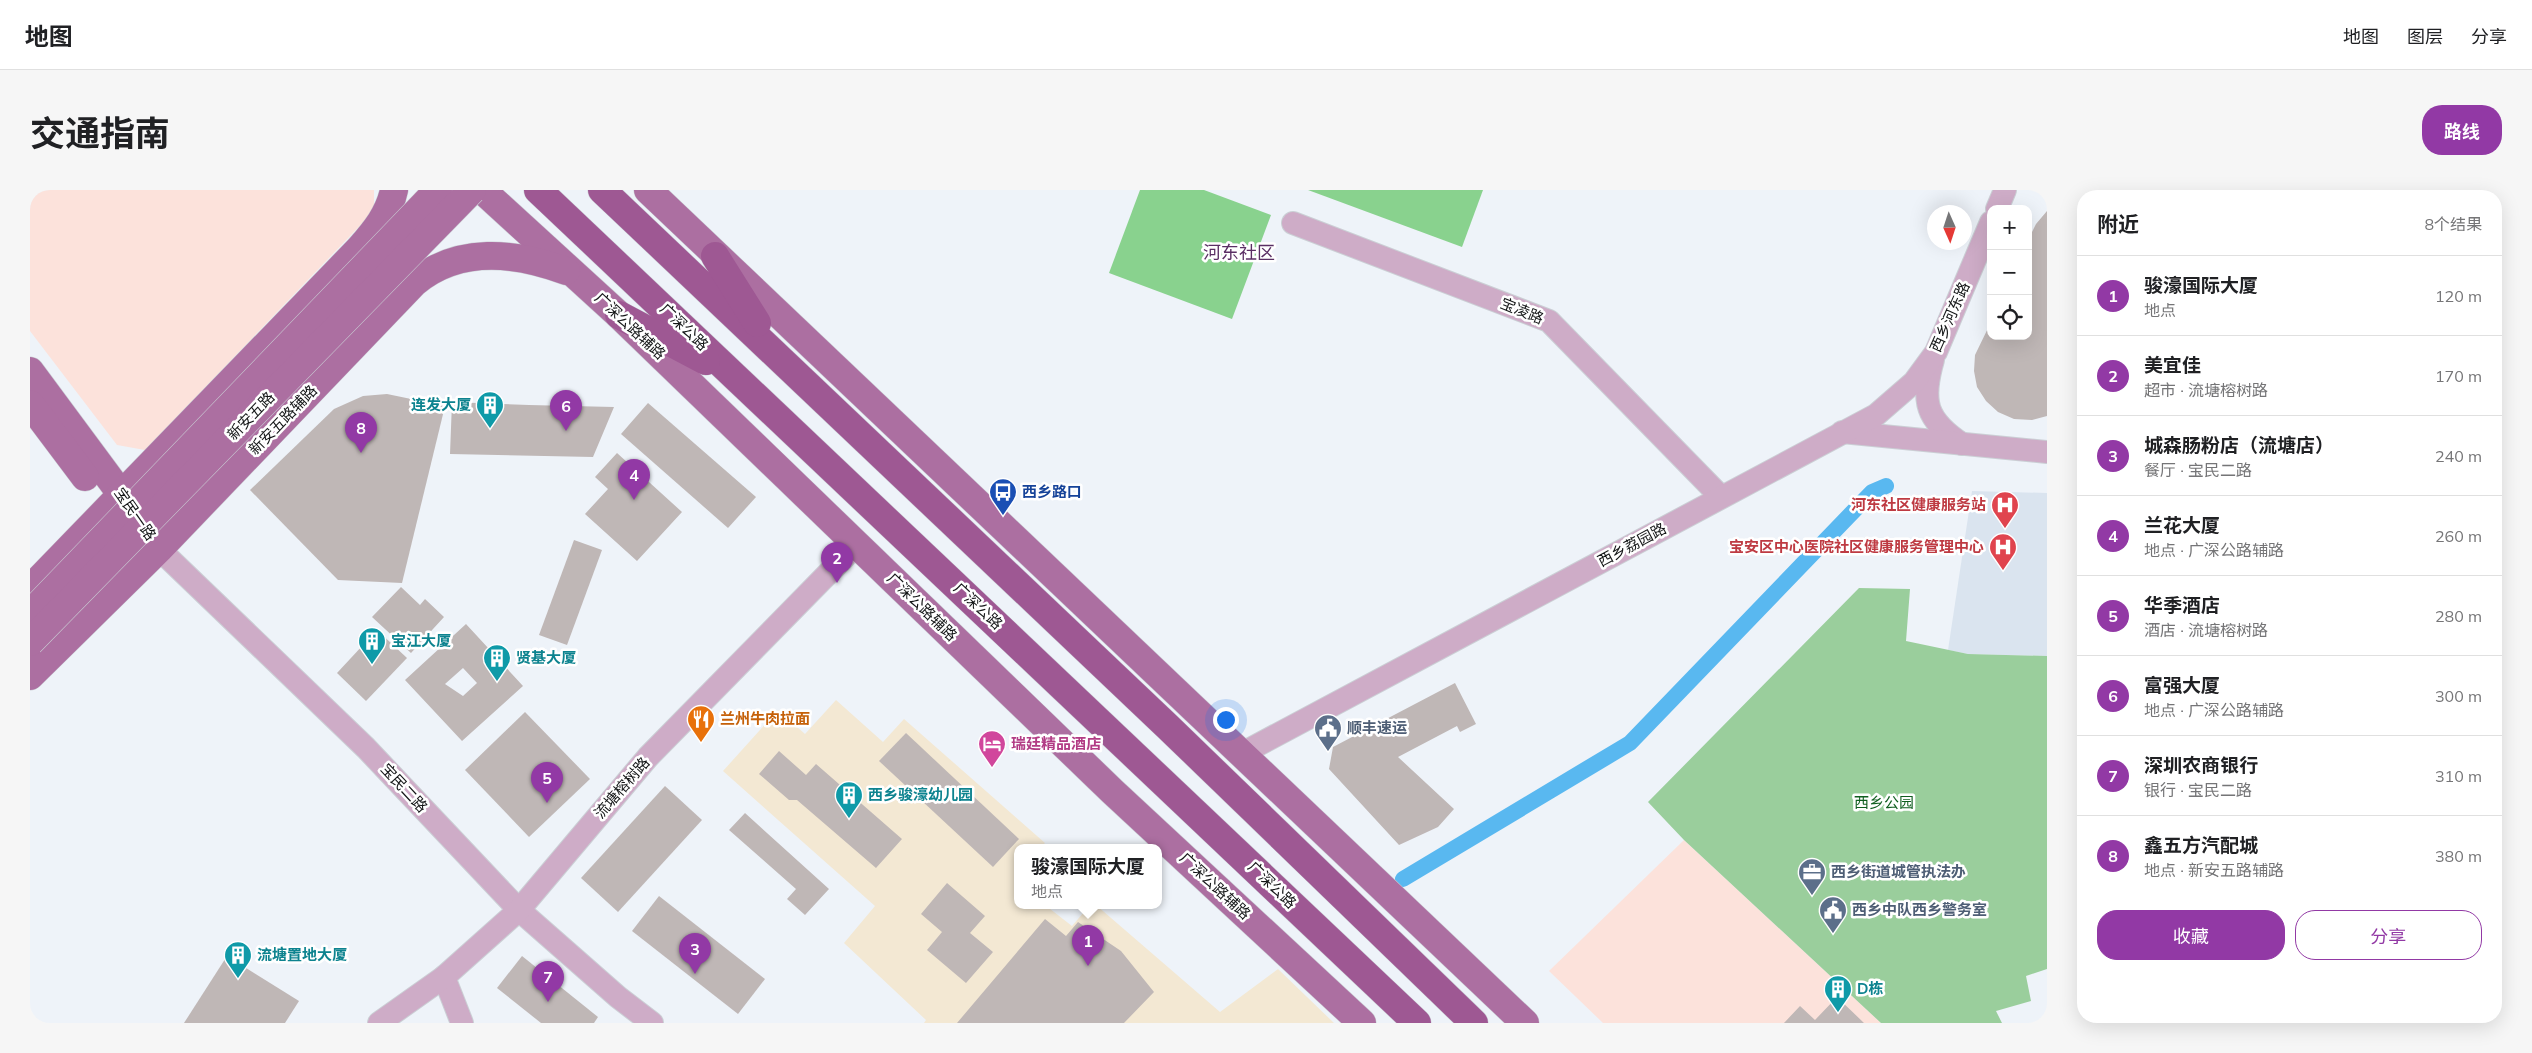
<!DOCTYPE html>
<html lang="zh">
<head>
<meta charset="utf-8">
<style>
  body { margin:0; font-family:Mulish,"Noto Sans SC",sans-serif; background:#f6f6f6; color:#202124 }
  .controls { position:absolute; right:15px; top:15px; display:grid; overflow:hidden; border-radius:10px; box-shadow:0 5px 20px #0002 }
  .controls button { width:45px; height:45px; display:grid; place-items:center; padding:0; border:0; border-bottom:1px solid #e0e0e0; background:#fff; color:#202124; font:25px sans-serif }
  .compass { position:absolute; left:1897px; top:15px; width:45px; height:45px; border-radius:50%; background:#fff; box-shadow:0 5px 20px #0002; rotate:177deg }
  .you { position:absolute; left:1195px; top:529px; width:18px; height:18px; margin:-12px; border:4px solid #fff; border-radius:50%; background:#1a73e8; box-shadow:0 0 0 8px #1a73e833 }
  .badge { display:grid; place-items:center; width:32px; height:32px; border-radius:50%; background:#9239a5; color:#fff; font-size:16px; font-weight:700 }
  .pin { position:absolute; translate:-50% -41px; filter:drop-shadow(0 1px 2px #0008) }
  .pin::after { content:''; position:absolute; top:26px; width:18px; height:15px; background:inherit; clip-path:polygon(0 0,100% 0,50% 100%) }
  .popup { position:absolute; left:984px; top:654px; width:148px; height:65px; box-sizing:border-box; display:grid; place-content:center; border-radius:10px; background:#fff; filter:drop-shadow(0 1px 4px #0005); font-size:16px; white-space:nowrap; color:#757577 }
  .popup b { font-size:19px; color:#202124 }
  .popup::after { content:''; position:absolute; left:50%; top:100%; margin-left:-10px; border:10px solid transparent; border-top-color:#fff }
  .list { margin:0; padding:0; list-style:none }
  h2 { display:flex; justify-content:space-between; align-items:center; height:65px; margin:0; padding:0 20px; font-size:21px }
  h2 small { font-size:16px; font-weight:400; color:#757577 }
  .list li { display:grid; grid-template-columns:32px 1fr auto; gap:15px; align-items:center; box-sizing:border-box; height:80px; padding:0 20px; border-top:1px solid #e0e0e0 }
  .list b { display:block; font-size:19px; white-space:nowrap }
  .list p { margin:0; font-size:16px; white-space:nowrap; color:#757577 }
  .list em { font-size:16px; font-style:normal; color:#757577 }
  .actions { display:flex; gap:10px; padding:15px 20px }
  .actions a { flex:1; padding:11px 0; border:1px solid #9239a5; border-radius:20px; text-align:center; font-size:18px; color:#9239a5 }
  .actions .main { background:#9239a5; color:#fff }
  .icon { flex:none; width:28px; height:28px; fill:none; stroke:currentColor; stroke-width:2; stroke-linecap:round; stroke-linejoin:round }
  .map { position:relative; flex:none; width:2017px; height:833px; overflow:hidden; border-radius:20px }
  header { display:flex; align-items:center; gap:30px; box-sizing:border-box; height:70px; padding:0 25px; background:#fff; border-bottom:1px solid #e0e0e0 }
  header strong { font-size:24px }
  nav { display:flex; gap:28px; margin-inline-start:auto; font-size:18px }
  .intro { display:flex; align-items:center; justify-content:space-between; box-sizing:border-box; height:120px; padding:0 30px }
  h1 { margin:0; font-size:35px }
  .button { padding:12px 22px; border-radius:20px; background:#9239a5; color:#fff; font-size:18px; font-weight:700 }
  main { display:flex; gap:30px; padding:0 30px }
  aside { flex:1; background:#fff; border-radius:20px; box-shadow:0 5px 20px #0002 }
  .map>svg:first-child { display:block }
  .commercial { fill:#f3e8d3 }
  .industrial { fill:#fce2db }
  .built { fill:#dae4ef }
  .green { fill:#9ace9c }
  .forest { fill:#89d28e }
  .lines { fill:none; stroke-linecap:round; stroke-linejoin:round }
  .canal { stroke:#59b8f0; stroke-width:16 }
  .building { fill:#bfb7b6; fill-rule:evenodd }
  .minor-casing { stroke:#cbcfd5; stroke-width:24 }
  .major-casing { stroke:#cbcfd5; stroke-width:29 }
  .highway-casing { stroke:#cbcfd5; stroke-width:29 }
  .minor { stroke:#ceacc7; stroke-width:22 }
  .major { stroke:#ac6fa1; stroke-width:28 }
  .highway { stroke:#9e5893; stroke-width:28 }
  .major-bridge-casing { stroke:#cbcfd5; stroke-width:29; stroke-linecap:butt }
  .major-bridge { stroke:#ac6fa1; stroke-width:28 }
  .labels { text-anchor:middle; stroke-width:5; stroke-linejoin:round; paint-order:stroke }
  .street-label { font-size:15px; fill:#131516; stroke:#fff }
  .culture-label { font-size:15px; font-weight:bold; fill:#0d838f; stroke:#fff; text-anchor:start }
  .transit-label { font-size:15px; font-weight:bold; fill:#164399; stroke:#fff; text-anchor:start }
  .health-label { font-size:15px; font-weight:bold; fill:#be3a42; stroke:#fff; text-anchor:end }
  .food-label { font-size:15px; font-weight:bold; fill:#c56008; stroke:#fff; text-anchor:start }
  .service-label { font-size:15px; font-weight:bold; fill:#4e5e75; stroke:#fff; text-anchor:start }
  .hotel-label { font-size:15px; font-weight:bold; fill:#b23c85; stroke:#fff; text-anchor:start }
  .park-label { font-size:15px; fill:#0f5e1f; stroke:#fff }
  .quarter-label { font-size:18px; fill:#5a2f64; stroke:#fff }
</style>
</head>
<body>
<header>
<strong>地图</strong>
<nav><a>地图</a><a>图层</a><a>分享</a></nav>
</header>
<div class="intro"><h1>交通指南</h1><a class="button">路线</a></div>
<main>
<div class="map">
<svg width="2017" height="833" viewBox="0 0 2017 833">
  <rect width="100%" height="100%" fill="#eef3f9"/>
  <!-- commercial -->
  <path class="commercial" d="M806 510 853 552 874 529 1015 653 1011 657H988V685L984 690 988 693V715H1015L1042 736 1060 715H1066L1190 822 1248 779 1304 833H894L896 830 814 753 845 716 693 581 748 520 775 544Z"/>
  <!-- industrial -->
  <g class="industrial">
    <path d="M0 0H344V21L115 260 87 255 0 141Z"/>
    <path d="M1654 650 1851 833H1573L1519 781Z"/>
  </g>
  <!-- built -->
  <path class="built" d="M1942 301 2017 303V466L1938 464 1918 460Z"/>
  <!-- green -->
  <path class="green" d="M1829 398 1880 399 1876 451 1938 464 2017 466V779L1996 786 2001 811 1966 821 1972 833H1851L1654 650 1618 612Z"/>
  <!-- forest -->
  <g class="forest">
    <path d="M1110 0H1174L1241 25 1202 129 1079 83Z"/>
    <path d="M1278 0H1453L1432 57Z"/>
  </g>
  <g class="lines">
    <!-- canal -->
    <path class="canal" d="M1373 689 1600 553 1842 302 1856 296"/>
  </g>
  <!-- building -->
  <g class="building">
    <path d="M2017 21V226L2002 230 1984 229 1968 222 1956 211 1947 197 1944 181 1945 165 1961 132V146H1998V50L2006 34Z"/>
    <path d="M357 204 415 216 372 393 308 390 220 300 304 219 333 206Z"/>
    <path d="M422 212 499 215 584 217 563 267 420 264Z"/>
    <path d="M618 213 726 307 698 338 591 244Z"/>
    <path d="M587 263 652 322 607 371 555 324 578 299 565 287Z"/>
    <path d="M544 350 572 360 537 455 509 445Z"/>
    <path d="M371 397 390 415 395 409 414 427 381 463 342 427Z"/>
    <path d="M436 434 493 496 432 551 375 490ZM433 478 447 493 433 506 415 494Z"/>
    <path d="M347 440 377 468 336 511 307 483Z"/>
    <path d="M1425 493 1446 534 1430 542 1427 536 1368 567 1424 619 1408 637 1369 655 1299 579 1303 557Z"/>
    <path d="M495 522 560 589 499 647 435 580Z"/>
    <path d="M876 543 989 649 963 677 849 571Z"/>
    <path d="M749 561 776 585 786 574 872 649 846 678 767 610H759L729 584Z"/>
    <path d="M635 596 672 630 588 722 551 688Z"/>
    <path d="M715 623 799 699 775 725 757 709 766 699 699 640Z"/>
    <path d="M917 693 955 726 940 743 963 762 936 793 897 760 912 742 891 724Z"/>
    <path d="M629 706 735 789 708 824 602 741Z"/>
    <path d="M1015 729 1036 746 1048 732 1091 761 1124 802 1094 833H927Z"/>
    <path d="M197 766 269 811 255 833H154Z"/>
    <path d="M492 766 568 827 564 833H511L467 798Z"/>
    <path d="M1807 807 1834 833H1754L1770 816 1785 830Z"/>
  </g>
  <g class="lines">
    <!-- minor casing -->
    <g class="minor-casing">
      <g id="minor">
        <path d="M1967 19 1975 0"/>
        <path d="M1263 33 1519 131 1691 307"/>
        <path d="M1903 170C1891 212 1896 230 1932 254"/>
        <path d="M1812 242 2017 262"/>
        <path d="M129 359 336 558 489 720 588 807 622 833"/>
        <path d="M1211 564 1846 225 1884 192 1906 162 1961 32"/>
        <path d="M414 787 432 833"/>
        <path d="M349 833 414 787 489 720 618 567 827 354"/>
      </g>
    </g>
    <!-- major casing -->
    <g class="major-casing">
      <g id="major">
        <path d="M452 0 589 125 1082 601 1332 833"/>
        <path d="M618 0 1495 833"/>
        <path d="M0 181 103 320"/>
        <path d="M0 214 55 287"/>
        <path d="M0 399 329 59C345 41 359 24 364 0"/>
        <path d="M0 486 129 359 384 93C428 56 485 62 536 81"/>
      </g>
    </g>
    <!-- highway casing -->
    <g class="highway-casing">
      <g id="highway">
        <path d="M508 0 1387 833"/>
        <path d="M572 0 1138 537 1444 833"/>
        <path d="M685 66 727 133"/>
        <path d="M589 125 676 171"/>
      </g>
    </g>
    <!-- minor -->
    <use href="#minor" class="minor"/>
    <!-- major -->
    <use href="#major" class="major"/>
    <!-- highway -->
    <use href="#highway" class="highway"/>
    <!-- major-bridge casing -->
    <g class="major-bridge-casing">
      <g id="major-bridge">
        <path d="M0 424 408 0"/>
        <path d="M0 452 442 0"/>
      </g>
    </g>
    <!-- major-bridge -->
    <use href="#major-bridge" class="major-bridge"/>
  </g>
  <!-- icons -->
  <defs>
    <g id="building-pin" transform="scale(1.4375)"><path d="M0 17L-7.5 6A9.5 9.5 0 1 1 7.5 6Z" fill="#0f9aa8" stroke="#fff"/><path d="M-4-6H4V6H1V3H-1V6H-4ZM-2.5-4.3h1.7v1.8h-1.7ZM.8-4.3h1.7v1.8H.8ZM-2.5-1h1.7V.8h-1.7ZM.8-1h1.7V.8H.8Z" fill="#fff"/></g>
    <g id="bus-pin" transform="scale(1.4375)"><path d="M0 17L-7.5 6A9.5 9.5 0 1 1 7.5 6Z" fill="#1a4fb4" stroke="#fff"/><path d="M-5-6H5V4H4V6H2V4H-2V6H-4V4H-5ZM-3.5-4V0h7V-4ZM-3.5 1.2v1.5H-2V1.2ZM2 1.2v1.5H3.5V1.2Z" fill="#fff"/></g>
    <g id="hospital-pin" transform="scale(1.4375)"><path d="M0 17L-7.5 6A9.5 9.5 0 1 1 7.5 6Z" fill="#e0444e" stroke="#fff"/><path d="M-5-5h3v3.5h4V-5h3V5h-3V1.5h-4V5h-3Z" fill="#fff"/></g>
    <g id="restaurant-pin" transform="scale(1.4375)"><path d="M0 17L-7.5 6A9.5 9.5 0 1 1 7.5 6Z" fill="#e8710a" stroke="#fff"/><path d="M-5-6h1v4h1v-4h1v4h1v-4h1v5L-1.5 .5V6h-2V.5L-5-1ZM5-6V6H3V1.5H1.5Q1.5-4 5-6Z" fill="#fff"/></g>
    <g id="civic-pin" transform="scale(1.4375)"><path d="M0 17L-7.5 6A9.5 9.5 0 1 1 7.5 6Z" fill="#5c6f8a" stroke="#fff"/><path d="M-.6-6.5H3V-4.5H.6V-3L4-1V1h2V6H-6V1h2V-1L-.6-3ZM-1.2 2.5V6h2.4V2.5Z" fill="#fff"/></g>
    <g id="hotel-pin" transform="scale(1.4375)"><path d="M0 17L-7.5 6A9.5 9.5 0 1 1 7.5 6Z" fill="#d1479c" stroke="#fff"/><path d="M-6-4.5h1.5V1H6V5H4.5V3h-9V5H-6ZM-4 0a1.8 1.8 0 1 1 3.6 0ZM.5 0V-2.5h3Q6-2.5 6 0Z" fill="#fff"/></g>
    <g id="office-pin" transform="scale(1.4375)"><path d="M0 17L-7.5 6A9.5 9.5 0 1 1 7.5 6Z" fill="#5c6f8a" stroke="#fff"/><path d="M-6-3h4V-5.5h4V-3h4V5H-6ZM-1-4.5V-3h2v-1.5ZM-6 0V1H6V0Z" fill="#fff"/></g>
  </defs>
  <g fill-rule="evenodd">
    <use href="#building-pin" x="460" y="215"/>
    <use href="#bus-pin" x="973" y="302"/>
    <use href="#hospital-pin" x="1975" y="315"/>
    <use href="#hospital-pin" x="1973" y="357"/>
    <use href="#building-pin" x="342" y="451"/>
    <use href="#building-pin" x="467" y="468"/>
    <use href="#restaurant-pin" x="671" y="529"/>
    <use href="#civic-pin" x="1298" y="538"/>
    <use href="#hotel-pin" x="962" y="554"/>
    <use href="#building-pin" x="819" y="605"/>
    <use href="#office-pin" x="1782" y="682"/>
    <use href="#civic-pin" x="1803" y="720"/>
    <use href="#building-pin" x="208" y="765"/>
    <use href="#building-pin" x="1808" y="799"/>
  </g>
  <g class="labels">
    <!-- street labels -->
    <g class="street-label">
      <text transform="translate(1492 121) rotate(22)" y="5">宝凌路</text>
      <text transform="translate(1920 127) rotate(-66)" y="5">西乡河东路</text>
      <text transform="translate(600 136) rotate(43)" y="5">广深公路辅路</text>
      <text transform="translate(654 137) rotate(44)" y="5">广深公路</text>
      <text transform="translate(221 226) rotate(-46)" y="5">新安五路</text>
      <text transform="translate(253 230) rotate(-46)" y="5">新安五路辅路</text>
      <text transform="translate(105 324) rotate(55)" y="5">宝民一路</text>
      <text transform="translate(1602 355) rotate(-28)" y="5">西乡荔园路</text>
      <text transform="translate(948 416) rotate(43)" y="5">广深公路</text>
      <text transform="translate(892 417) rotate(44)" y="5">广深公路辅路</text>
      <text transform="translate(374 598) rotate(47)" y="5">宝民二路</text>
      <text transform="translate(592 598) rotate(-49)" y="5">流塘榕树路</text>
      <text transform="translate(1242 695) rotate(44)" y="5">广深公路</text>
      <text transform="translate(1185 696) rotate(43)" y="5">广深公路辅路</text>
    </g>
    <!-- culture labels -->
    <g class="culture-label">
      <text x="441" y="220" text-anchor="end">连发大厦</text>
      <text x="361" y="456">宝江大厦</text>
      <text x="486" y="473">贤基大厦</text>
      <text x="838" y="610">西乡骏濠幼儿园</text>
      <text x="227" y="770">流塘置地大厦</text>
      <text x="1827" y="804">D栋</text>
    </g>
    <!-- transit labels -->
    <g class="transit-label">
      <text x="992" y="307">西乡路口</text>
    </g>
    <!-- health labels -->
    <g class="health-label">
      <text x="1956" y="320">河东社区健康服务站</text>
      <text x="1954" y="362">宝安区中心医院社区健康服务管理中心</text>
    </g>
    <!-- food labels -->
    <g class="food-label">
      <text x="690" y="534">兰州牛肉拉面</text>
    </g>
    <!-- service labels -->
    <g class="service-label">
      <text x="1317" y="543">顺丰速运</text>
      <text x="1801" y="687">西乡街道城管执法办</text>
      <text x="1822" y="725">西乡中队西乡警务室</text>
    </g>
    <!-- hotel labels -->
    <g class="hotel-label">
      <text x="981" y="559">瑞廷精品酒店</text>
    </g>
    <!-- park labels -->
    <g class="park-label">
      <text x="1854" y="618">西乡公园</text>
    </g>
    <!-- quarter labels -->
    <g class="quarter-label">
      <text x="1209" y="69">河东社区</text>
    </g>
  </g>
</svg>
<div class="controls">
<button>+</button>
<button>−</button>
<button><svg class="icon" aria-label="locate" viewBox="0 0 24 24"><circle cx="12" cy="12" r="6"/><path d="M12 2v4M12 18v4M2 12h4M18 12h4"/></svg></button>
</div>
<svg class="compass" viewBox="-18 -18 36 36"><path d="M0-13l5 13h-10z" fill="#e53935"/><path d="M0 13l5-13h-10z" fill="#757577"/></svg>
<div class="you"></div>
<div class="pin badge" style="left:1058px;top:776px">1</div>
<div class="popup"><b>骏濠国际大厦</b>地点</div>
<div class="pin badge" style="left:807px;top:393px">2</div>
<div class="pin badge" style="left:665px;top:784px">3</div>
<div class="pin badge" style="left:604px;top:310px">4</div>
<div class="pin badge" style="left:517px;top:613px">5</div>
<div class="pin badge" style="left:536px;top:241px">6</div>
<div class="pin badge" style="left:518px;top:812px">7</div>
<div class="pin badge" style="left:331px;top:263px">8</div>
</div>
<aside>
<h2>附近<small>8个结果</small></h2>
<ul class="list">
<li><span class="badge">1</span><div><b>骏濠国际大厦</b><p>地点</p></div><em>120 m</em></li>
<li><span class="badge">2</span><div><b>美宜佳</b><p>超市 · 流塘榕树路</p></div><em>170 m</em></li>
<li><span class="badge">3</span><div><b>城森肠粉店（流塘店）</b><p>餐厅 · 宝民二路</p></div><em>240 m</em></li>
<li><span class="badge">4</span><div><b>兰花大厦</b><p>地点 · 广深公路辅路</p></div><em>260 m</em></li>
<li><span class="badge">5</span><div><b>华季酒店</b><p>酒店 · 流塘榕树路</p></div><em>280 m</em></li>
<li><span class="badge">6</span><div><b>富强大厦</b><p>地点 · 广深公路辅路</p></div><em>300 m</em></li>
<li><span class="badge">7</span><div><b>深圳农商银行</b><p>银行 · 宝民二路</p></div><em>310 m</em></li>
<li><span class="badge">8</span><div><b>鑫五方汽配城</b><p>地点 · 新安五路辅路</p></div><em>380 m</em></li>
</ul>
<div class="actions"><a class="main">收藏</a><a>分享</a></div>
</aside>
</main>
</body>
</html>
